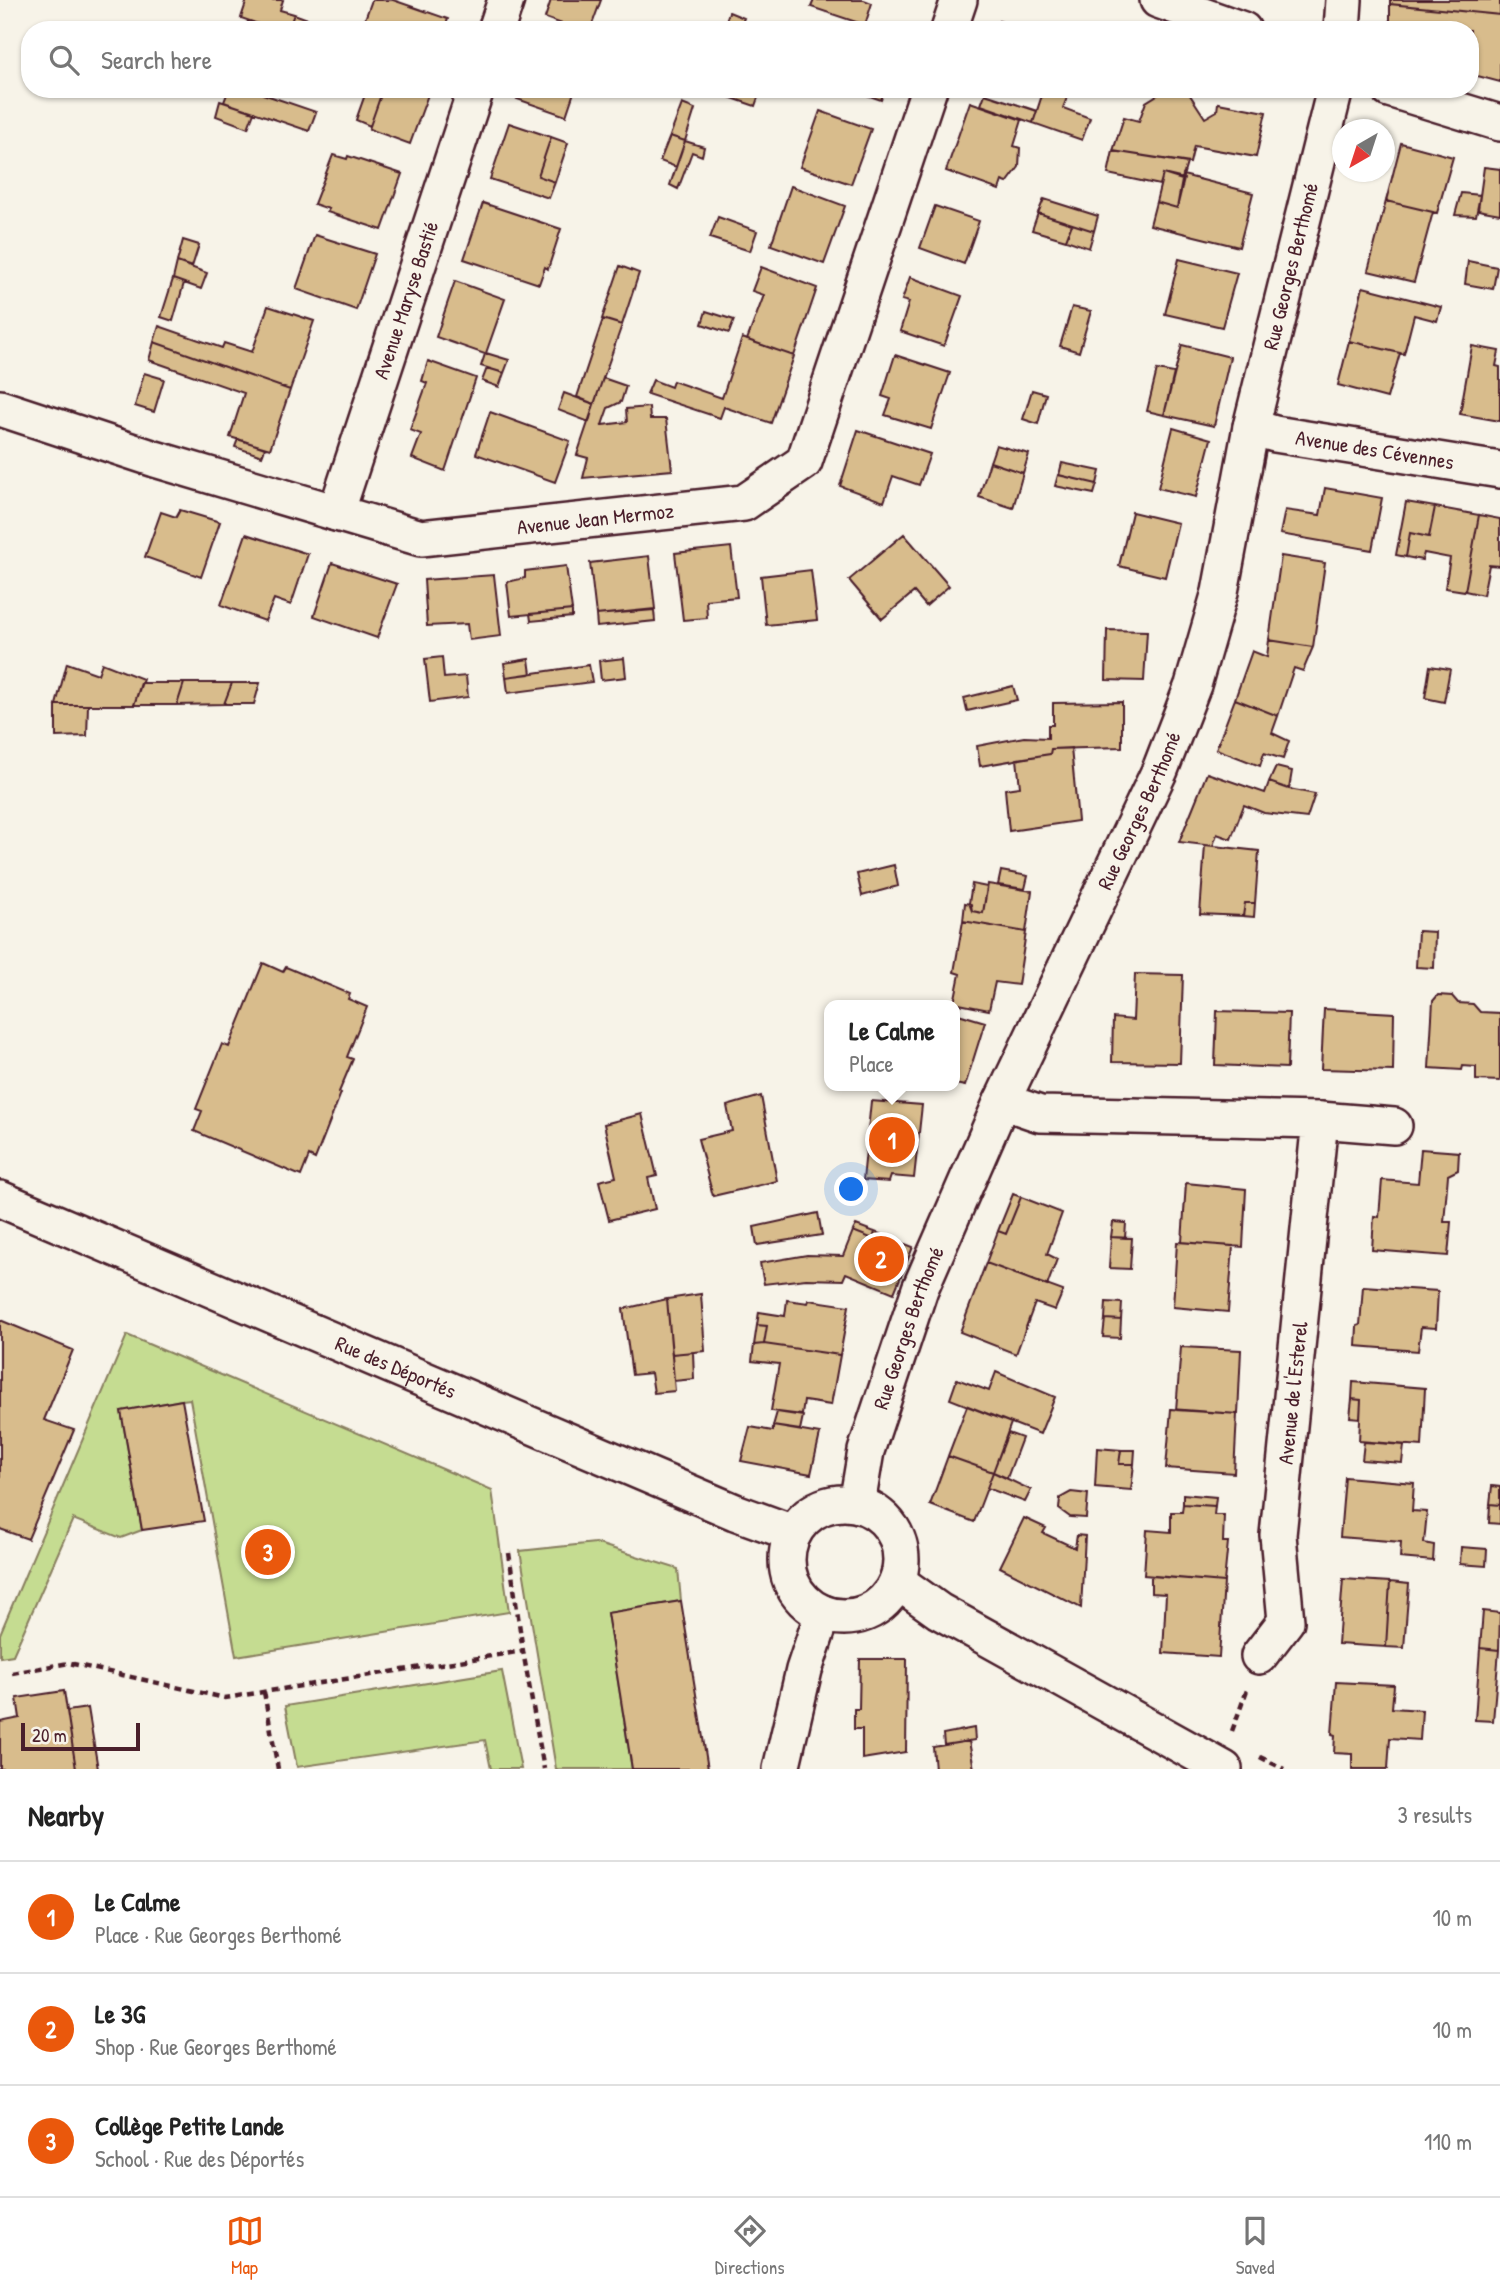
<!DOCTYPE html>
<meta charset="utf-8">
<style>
:root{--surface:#fff;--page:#f6f6f6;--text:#222;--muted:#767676;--line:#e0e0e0;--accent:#ea580c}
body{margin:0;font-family:"Patrick Hand",sans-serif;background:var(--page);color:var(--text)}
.compass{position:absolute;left:1332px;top:119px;width:63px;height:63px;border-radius:50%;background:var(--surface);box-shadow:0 2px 5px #0004;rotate:219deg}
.scale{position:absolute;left:21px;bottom:18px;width:119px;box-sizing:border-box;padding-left:7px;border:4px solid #4a1f2b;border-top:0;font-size:19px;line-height:24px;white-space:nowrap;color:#4a1f2b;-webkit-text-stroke:5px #f7f3e8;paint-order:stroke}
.you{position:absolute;left:852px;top:1190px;width:24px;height:24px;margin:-18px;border:5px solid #fff;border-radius:50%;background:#1a73e8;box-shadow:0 0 0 10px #1a73e833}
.badge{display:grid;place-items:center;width:46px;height:46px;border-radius:50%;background:var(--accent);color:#fff;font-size:23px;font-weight:700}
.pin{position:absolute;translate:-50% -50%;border:4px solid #fff;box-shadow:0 2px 7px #0006}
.popup{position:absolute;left:824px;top:1000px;width:136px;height:91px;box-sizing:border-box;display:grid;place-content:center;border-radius:14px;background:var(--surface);filter:drop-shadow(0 2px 5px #0005);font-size:23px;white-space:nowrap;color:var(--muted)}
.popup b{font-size:26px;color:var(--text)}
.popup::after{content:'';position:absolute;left:50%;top:100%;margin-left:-14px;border:14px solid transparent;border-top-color:var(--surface)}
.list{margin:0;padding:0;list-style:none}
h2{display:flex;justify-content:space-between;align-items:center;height:91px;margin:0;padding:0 28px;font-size:30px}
h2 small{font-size:23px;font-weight:400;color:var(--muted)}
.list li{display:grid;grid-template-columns:46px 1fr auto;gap:21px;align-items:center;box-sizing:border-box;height:112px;padding:0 28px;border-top:2px solid var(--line)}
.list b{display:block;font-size:26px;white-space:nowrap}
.list p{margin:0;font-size:23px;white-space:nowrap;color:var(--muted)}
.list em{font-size:23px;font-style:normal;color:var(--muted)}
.icon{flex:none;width:38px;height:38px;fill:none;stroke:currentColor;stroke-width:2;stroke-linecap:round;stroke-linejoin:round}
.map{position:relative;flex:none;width:1500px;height:1769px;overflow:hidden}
.search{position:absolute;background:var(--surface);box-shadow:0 2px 5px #0004;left:21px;right:21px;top:21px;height:77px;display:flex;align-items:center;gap:18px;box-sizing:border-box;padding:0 24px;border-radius:28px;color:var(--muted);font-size:26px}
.sheet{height:427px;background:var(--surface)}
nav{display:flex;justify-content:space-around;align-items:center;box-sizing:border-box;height:98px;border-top:2px solid var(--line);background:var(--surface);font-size:19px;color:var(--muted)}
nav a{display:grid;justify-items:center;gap:4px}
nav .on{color:var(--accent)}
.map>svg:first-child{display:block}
</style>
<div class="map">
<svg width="1500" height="1769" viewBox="0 0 1500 1769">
<rect width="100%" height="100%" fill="#f7f3e8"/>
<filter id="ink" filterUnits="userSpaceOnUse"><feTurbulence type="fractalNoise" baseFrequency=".0143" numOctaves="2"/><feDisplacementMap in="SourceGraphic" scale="14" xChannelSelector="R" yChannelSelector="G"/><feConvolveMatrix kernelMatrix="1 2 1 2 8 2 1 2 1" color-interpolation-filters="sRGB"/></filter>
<g filter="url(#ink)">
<path fill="#c5dc91" stroke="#887e5e" stroke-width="2" d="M127,1335L492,1490L509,1612L236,1656L190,1399L182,1400L121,1411L142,1530L121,1538L73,1519L13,1655L0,1657V1634Z
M595,1543L678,1569L681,1601L607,1613L632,1769H556L520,1551Z
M502,1671L521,1769H491L485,1740L297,1767L285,1706Z"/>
<path fill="#d8bc8c" stroke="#4a1f2b" stroke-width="2" d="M247,0H283L280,10L294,14L288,30H276L241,18Z
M372,0H393L448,19L444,30H361Z
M551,0H601L590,30H579L545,18Z
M814,0H864L872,3L865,25L811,7Z
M1390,0H1500V15L1390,4Z
M1390,4L1500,15V82L1470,74V30H1390Z
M729,12L744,18L739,30H723Z
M294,14L308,19L304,30H288Z
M248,21L274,29L276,30H245Z
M999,21L1026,30H996Z
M229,89H260L263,90V94L316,112L309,131L224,102Z
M367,89H383L370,126L356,120Z
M383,89H430L410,144L369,129Z
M521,89H575L566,116L517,99Z
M706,89H761L755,106Z
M850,89H885L881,100Z
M1044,89H1053L1068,95L1063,108L1090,118L1082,140L1033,123Z
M1167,89H1186L1205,118L1217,111L1218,103L1266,112L1256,157L1194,146L1190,163L1113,151L1124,117L1139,121L1146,102Z
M985,94L1037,111L1033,123L981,105Z
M220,101L254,112L248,128L216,116Z
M970,102L1022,120L1014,146L1020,148L1019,167L1007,183L1002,181L999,190L946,171Z
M682,104L695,109L685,141L670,136Z
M820,111L871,129L851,184L800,167Z
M509,123L551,137L538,176L555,182L549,198L490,179Z
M670,136L685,141L676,167L660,161Z
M551,137L568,143L555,182L538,176Z
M685,141L704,147L702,156L692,152L678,189L670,185Z
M1401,143L1453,157L1437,213L1386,201Z
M1113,151L1187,163L1182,180L1163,174L1160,185L1108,174Z
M333,155L347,159L348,156L402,174L382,230L327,212L329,209L314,204Z
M1484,167L1500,169V214L1478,210Z
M1163,174L1184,179L1177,208L1156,202Z
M1183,175L1253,193L1239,247L1150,225L1156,202L1177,208Z
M791,186L845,206L824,264L771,245Z
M1461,193L1480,195L1476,216L1455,215Z
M1044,199L1098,216L1094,231L1038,213Z
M1386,201L1433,212L1414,282L1368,271Z
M483,203L561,229L548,269L545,267L539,284L464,259Z
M935,206L979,221L964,264L920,248Z
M1038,213L1072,224L1066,240L1032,230Z
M718,217L757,231L750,251L710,238Z
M1072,224L1094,231L1089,248L1066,240Z
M315,235L375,254L356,310L296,289Z
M183,240L199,245L192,267L177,262Z
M1179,259L1237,273L1222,327L1165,314Z
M1468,261L1497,267L1493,289L1465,284Z
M177,262L207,273L201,289L173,279Z
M620,266L639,273L622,325L602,319Z
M761,267L817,288L794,356L747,340L764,295L752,291Z
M910,277L962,296L944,346L900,331L909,302L902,300Z
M173,279L184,283L173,321L161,317Z
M455,281L505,299L486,353L509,360L504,373L481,366L485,354L436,337Z
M1363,287L1441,307L1437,321L1414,315L1404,354L1349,341Z
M268,306L314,321L290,390L154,342L159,326L222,348L224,343L252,352Z
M1072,307L1091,311L1079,352L1060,346Z
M706,311L734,320L729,333L702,324Z
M603,319L622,325L594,404L577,397Z
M742,338L794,356L771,423L724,407L720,418L647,394L653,380L671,387L673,381L722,398Z
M1349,341L1400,353L1387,398L1338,385Z
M154,342L290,390L270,449L230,437L244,393L149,360Z
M1182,345L1230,357L1214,426L1164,415Z
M1472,346L1499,351L1496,366L1500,367V421L1460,414Z
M895,355L950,373L931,429L885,415L891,399L882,396Z
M428,361L476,378L445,471L412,458L421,434L410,430L427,383L422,381Z
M487,368L504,373L499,387L482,381Z
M1157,370L1174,373L1164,415L1147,411Z
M144,373L164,379L154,412L135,406Z
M603,378L626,386L621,402L608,408L602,425L627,422L626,409L649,407L650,419H666L672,470L583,478L588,458L577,455Z
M1032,390L1046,394L1038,424L1023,419Z
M564,393L594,404L589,422L558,410Z
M490,412L570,441L555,482L476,454Z
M1173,428L1211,439L1196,497L1158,488Z
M858,430L930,454L919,485L893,476L884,502L840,486Z
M238,439L265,448L262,456L235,447Z
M996,445L1029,454L1023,473L990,462Z
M990,462L1023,473L1013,508L979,497Z
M1062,463L1100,471L1097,484L1059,475Z
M1058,475L1097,484L1094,494L1055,486Z
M1325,488L1382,498L1372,550L1280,534L1285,510L1320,515Z
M1406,502L1435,507L1429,537L1410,533L1406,557L1396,555Z
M1435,507L1479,515L1465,591L1445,588L1450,558L1424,553L1422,560L1406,557L1410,533L1429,537Z
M180,510L220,522L201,577L145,557L161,512L176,517Z
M1132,512L1178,523L1165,577L1119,566Z
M1479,515L1500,519V566L1489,565L1483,595L1465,591Z
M246,534L308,554L291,605L274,599L265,621L221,605Z
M904,534L949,586L926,606L914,592L882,619L849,580Z
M731,547L737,597L706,600L707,618L683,620L675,553Z
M649,556L655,609L596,615L590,563Z
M1281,556L1325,563L1313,647L1269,640Z
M332,563L397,584L377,638L314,616Z
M566,566L572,610L511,616L507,582L525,578V571Z
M811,570L817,620L766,625L761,576Z
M494,575L501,636L469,640L467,624L427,626L424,580Z
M572,610V617L531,621L530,614Z
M654,610L655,621L597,627L596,615Z
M1107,630L1147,631L1144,681L1106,680Z
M1269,640L1313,647L1303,671L1294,668L1278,716L1235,699L1252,651L1267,657Z
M442,657L444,678L466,676L468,697L430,702L425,659Z
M624,658L626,677L601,680L599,661Z
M529,659L531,674L506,677L504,663Z
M67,663L98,674L102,663L143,679L134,705H56Z
M589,665L592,682L508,693L506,677Z
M1430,666L1450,669L1444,702L1425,698Z
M141,683H184L177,705H134Z
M184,683H232L224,704L177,705Z
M232,683H260L254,704H224Z
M1013,686L1017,700L967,711L964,698Z
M1235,699L1278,716L1272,733L1289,741L1283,759L1264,753L1260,766L1216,749Z
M1122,702V747L1051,749L1050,754L980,766L977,746L1024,737L1048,738V725H1053V703Z
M56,705H88L87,736L56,737Z
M1071,748L1078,821L1009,831L1005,789L1020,787L1017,759L1050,754L1051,749Z
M1276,767L1292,771L1289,789L1269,782Z
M1207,773L1265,793L1269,782L1289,789L1315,794L1307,818L1264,813L1244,805L1231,839L1217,834L1213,846L1179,842Z
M1205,845L1259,851L1255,903H1245L1243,916L1200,914Z
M894,865L898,886L862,896L857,874Z
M1001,871L1028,876L1025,889L998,885Z
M972,884L987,887L983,913L972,911L969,903Z
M988,884L1032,891L1026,932L963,921L965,903L971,904L972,911L983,913Z
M1245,903H1255L1254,917L1243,916Z
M963,921L1026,932L1018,985L995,982L989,1010L954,1003L960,974L954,972Z
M1418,931L1435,932L1434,968L1416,967Z
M263,963L283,972L286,967L350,994L348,999L367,1007L347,1057L353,1059L339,1092L341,1093L315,1159L309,1156L301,1176L194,1131L202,1111L196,1109L222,1044L229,1047Z
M1135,974L1183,975L1180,1063L1112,1062L1113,1018L1133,1020Z
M1438,995L1452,996L1458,1003L1473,1004L1480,1012L1500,1013V1081L1476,1080V1067L1463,1066L1462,1070L1429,1068L1433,1001Z
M1324,1009L1394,1013L1393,1071L1321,1069Z
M1217,1011L1289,1013L1287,1068L1215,1065Z
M955,1013L985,1022L965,1086L955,1084Z
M761,1096L777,1181L713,1196L698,1139L732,1131L727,1106Z
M871,1101L922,1105L914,1178L891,1176L889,1182L863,1180Z
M642,1114L657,1176L648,1178L655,1209L609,1220L599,1181L616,1177L604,1124Z
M1421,1149L1459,1152L1458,1170L1448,1175L1444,1222H1451L1448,1256L1372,1250L1374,1216L1379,1217L1382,1180L1418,1183Z
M1186,1183L1246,1189L1243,1247L1182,1242Z
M1013,1194L1021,1197L1006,1234L998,1231Z
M1021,1197L1062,1213L1047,1254L1057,1259L1047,1286L986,1263L998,1231L1006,1234Z
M818,1213L822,1235L757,1245L754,1227Z
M1113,1222L1126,1223L1125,1238L1111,1237Z
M856,1225L875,1232L873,1239L853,1231Z
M853,1231L873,1239L875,1232L913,1247L894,1293L846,1273L843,1280L806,1279L764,1284L760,1263L807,1255L843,1256Z
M1111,1237L1132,1238L1130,1269L1109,1268Z
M1177,1242L1233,1246L1228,1312L1173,1307Z
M986,1263L1063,1291L1055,1310L1035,1303L1016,1354L960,1332Z
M1363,1286L1438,1291L1436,1328L1421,1327L1418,1351L1356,1346L1357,1326L1360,1325Z
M701,1294L705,1351L672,1354L667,1299Z
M667,1299L675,1391L654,1393L651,1373L632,1375L623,1309Z
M787,1300L808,1303L809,1300L849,1306L840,1355L764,1344L767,1326L757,1325L759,1312L785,1316Z
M1106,1302L1122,1303L1121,1320L1105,1319Z
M1105,1319L1121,1320L1120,1338L1103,1337Z
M0,1320L73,1350L44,1420L74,1430L28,1539L0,1529Z
M757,1325L767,1326L764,1344L754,1345Z
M764,1344L840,1355L831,1405L804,1401L802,1415L771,1411L779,1364L752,1361L754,1345Z
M1181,1347L1241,1350L1238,1414L1176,1410Z
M693,1352L694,1379L674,1381L672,1354Z
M996,1372L1055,1397L1040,1434L950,1399L957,1379L989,1391Z
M1353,1382L1425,1388L1422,1446L1359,1441L1361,1400L1352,1399Z
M1352,1399L1361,1400L1360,1418L1350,1417Z
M182,1400L204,1521L142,1530L121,1411Z
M967,1406L1011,1423L993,1472L948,1456Z
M1171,1409L1237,1414L1234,1473L1166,1468Z
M777,1412L803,1416L800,1430L773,1426Z
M773,1426L820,1434L811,1474L741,1461L750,1427L773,1431Z
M1008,1433L1022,1438L1007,1478L993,1472Z
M1364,1442L1404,1445L1402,1463L1362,1460Z
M1097,1448L1121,1450L1119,1464H1134L1131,1490L1095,1487Z
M1121,1450H1135L1134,1464H1119Z
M948,1456L993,1472L974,1522L930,1505Z
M993,1472L1031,1490L1025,1502L987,1488Z
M1345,1477L1414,1483L1412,1511L1427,1512L1424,1543L1434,1545L1433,1561L1400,1558L1401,1542L1340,1537Z
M1492,1486L1500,1487V1505L1490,1504Z
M1071,1492L1088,1494L1086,1518L1070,1517L1059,1509L1060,1498Z
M1183,1494L1216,1497L1215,1506L1183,1504Z
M1183,1504L1215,1506L1214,1515H1224L1223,1542H1228L1224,1582L1144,1575L1147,1530L1171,1532V1512H1182Z
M1490,1504L1500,1505V1524L1489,1523Z
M1024,1518L1046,1528L1043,1533L1075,1548L1077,1535L1085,1536L1081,1608L1000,1567Z
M1461,1547L1487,1549L1486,1566L1460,1564Z
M1151,1576L1224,1582L1219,1657L1163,1653L1166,1594L1151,1593Z
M1343,1579L1390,1582L1386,1647L1338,1644Z
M1390,1582L1409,1584L1404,1648L1386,1647Z
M681,1601L708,1769H632L607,1613Z
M1483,1611L1500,1613L1499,1650L1480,1648Z
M1480,1648L1499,1650L1493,1721L1475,1720Z
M860,1659H907L906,1752L862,1759V1729H854V1709H859Z
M1336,1682L1394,1685L1392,1708L1422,1710L1420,1740L1390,1738L1388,1769H1352V1754L1334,1753L1335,1735L1332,1734Z
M64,1691L76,1769H0V1722L20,1718L17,1698Z
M88,1708L98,1769H76L67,1711Z
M974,1728L975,1740L944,1745L943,1734Z
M969,1741L974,1769H935L933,1747Z"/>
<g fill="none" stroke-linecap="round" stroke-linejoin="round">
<defs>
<g id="minor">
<path d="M1158,0L1243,30"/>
<path d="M496,30L506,0"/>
<path d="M949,30L959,0"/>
<path d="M1342,30L1344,0"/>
<path d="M1389,89L1500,123"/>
<path id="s1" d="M0,408L155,459L421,538L744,503L804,462L929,89"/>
<path id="s2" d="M1251,427L1275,434L1500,470"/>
<path id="s3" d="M336,513L476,89"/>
<path d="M1002,1101L1040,1114L1320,1120L1278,1535L1286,1621L1259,1656"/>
<path d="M1320,1120L1394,1126"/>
<path id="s4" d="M0,1199L735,1512L793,1533"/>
<circle cx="844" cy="1560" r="57"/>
<path id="s5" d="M857,1504L866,1451L920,1289L1002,1101L1160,770L1193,685L1220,592L1251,427L1335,89"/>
<path d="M897,1581L939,1611L1224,1769"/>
<path d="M781,1769L804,1670L823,1613"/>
</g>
</defs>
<use href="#minor" stroke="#4a1f2b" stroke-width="40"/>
<path stroke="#4a1f2b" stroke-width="4.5" stroke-dasharray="7 5" stroke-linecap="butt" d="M897,1537L905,1545
M509,1553L523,1651L544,1769
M12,1673L69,1663L225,1698L523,1651
M264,1692L278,1769
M1232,1731L1247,1690
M1260,1757L1284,1769"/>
<use href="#minor" stroke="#f7f3e8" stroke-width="35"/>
</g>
</g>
<g text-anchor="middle" stroke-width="5" stroke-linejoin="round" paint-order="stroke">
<g font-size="21" fill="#4a1f2b" stroke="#f7f3e8">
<text dy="7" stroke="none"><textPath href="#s5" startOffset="1318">Rue Georges Berthomé</textPath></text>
<text dy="7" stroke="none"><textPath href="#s3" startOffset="224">Avenue Maryse Bastié</textPath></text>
<text dy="7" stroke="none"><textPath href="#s2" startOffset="126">Avenue des Cévennes</textPath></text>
<text dy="7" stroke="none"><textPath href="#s1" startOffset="616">Avenue Jean Mermoz</textPath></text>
<text dy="7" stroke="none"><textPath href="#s5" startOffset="751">Rue Georges Berthomé</textPath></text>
<text dy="7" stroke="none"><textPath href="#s5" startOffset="184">Rue Georges Berthomé</textPath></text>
<text dy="7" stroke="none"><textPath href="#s4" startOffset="430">Rue des Déportés</textPath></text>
<text transform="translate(1293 1393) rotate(-84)" y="7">Avenue de l'Esterel</text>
</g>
</g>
</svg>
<svg class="compass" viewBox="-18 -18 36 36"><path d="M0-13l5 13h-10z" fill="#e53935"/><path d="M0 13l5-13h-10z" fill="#767676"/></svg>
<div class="scale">20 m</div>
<div class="you"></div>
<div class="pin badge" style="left:892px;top:1140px">1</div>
<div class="popup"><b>Le Calme</b>Place</div>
<div class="pin badge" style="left:881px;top:1259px">2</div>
<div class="pin badge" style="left:268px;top:1552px">3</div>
<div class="search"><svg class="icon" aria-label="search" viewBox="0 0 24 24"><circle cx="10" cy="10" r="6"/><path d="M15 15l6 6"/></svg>Search here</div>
</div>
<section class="sheet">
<h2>Nearby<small>3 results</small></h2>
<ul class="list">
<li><span class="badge">1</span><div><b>Le Calme</b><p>Place · Rue Georges Berthomé</p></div><em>10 m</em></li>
<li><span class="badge">2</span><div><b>Le 3G</b><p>Shop · Rue Georges Berthomé</p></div><em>10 m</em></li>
<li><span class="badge">3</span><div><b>Collège Petite Lande</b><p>School · Rue des Déportés</p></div><em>110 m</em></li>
</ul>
</section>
<nav>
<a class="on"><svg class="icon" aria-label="map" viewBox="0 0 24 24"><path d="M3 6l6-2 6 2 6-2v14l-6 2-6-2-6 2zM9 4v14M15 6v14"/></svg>Map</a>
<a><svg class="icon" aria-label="directions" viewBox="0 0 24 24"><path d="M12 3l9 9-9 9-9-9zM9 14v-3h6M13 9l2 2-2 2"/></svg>Directions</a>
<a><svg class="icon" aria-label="saved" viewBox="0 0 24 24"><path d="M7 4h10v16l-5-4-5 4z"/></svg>Saved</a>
</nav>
